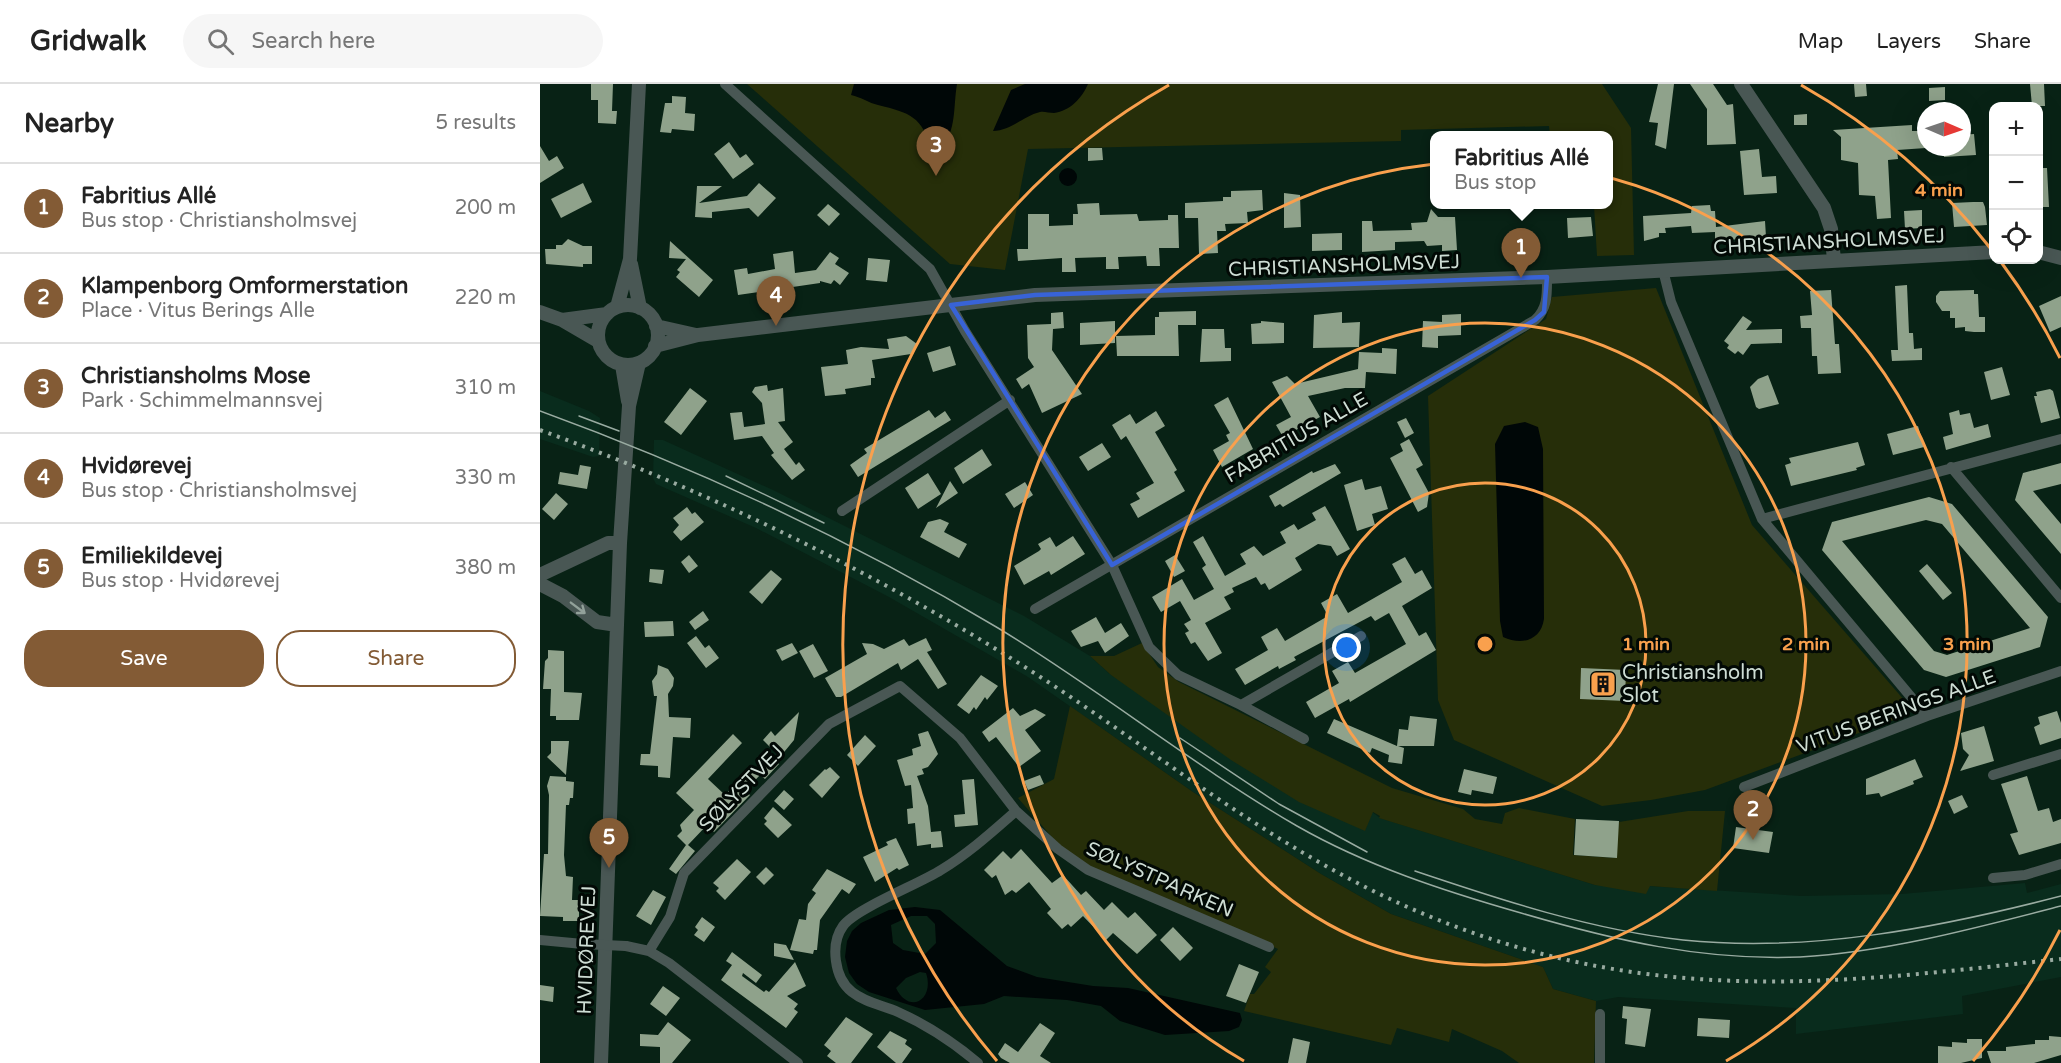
<!DOCTYPE html>
<meta charset="utf-8">
<style>
:root{--surface:#fff;--page:#f6f6f6;--text:#222;--muted:#767676;--line:#e0e0e0;--accent:#835b35}
body{margin:0;font-family:"Varela Round",sans-serif;background:var(--page);color:var(--text)}
.controls{position:absolute;right:18px;top:18px;display:grid;overflow:hidden;border-radius:12px;box-shadow:0 6px 24px #0002}
.controls button{width:54px;height:54px;display:grid;place-items:center;padding:0;border:0;border-bottom:2px solid var(--line);background:var(--surface);color:var(--text);font:30px sans-serif}
.compass{position:absolute;left:1377px;top:18px;width:54px;height:54px;border-radius:50%;background:var(--surface);box-shadow:0 6px 24px #0002;rotate:92deg}
.you{position:absolute;left:807px;top:564px;width:21px;height:21px;margin:-15px;border:4px solid #fff;border-radius:50%;background:#1a73e8;box-shadow:0 0 0 9px #1a73e833}
.badge{display:grid;place-items:center;width:39px;height:39px;border-radius:50%;background:var(--accent);color:#fff;font-size:20px;font-weight:700}
.pin{position:absolute;translate:-50% -50px;filter:drop-shadow(0 2px 3px #0008)}
.pin::after{content:'';position:absolute;top:32px;width:21px;height:18px;background:inherit;clip-path:polygon(0 0,100% 0,50% 100%)}
.popup{position:absolute;left:890px;top:47px;width:183px;height:78px;box-sizing:border-box;display:grid;place-content:center;border-radius:12px;background:var(--surface);filter:drop-shadow(0 2px 4px #0005);font-size:20px;white-space:nowrap;color:var(--muted)}
.popup b{font-size:22px;color:var(--text)}
.popup::after{content:'';position:absolute;left:50%;top:100%;margin-left:-12px;border:12px solid transparent;border-top-color:var(--surface)}
.list{margin:0;padding:0;list-style:none}
h2{display:flex;justify-content:space-between;align-items:center;height:78px;margin:0;padding:0 24px;font-size:26px}
h2 small{font-size:20px;font-weight:400;color:var(--muted)}
.list li{display:grid;grid-template-columns:39px 1fr auto;gap:18px;align-items:center;box-sizing:border-box;height:90px;padding:0 24px;border-top:2px solid var(--line)}
.list b{display:block;font-size:22px;white-space:nowrap}
.list p{margin:0;font-size:20px;white-space:nowrap;color:var(--muted)}
.list em{font-size:20px;font-style:normal;color:var(--muted)}
.actions{display:flex;gap:12px;padding:18px 24px}
.actions a{flex:1;padding:14px 0;border:2px solid var(--accent);border-radius:24px;text-align:center;font-size:21px;color:var(--accent)}
.actions .main{background:var(--accent);color:#fff}
.icon{flex:none;width:33px;height:33px;fill:none;stroke:currentColor;stroke-width:2;stroke-linecap:round;stroke-linejoin:round}
.map{position:relative;flex:none;width:1521px;height:979px;overflow:hidden}
header{display:flex;align-items:center;gap:36px;box-sizing:border-box;height:84px;padding:0 30px;background:var(--surface);border-bottom:2px solid var(--line)}
header strong{font-size:28px}
nav{display:flex;gap:33px;margin-inline-start:auto;font-size:21px}
.search{width:420px;height:54px;background:var(--page);display:flex;align-items:center;gap:15px;box-sizing:border-box;padding:0 21px;border-radius:33px;color:var(--muted);font-size:22px}
main{display:flex}
aside{flex:1;background:var(--surface)}
.map>svg:first-child{display:block}
</style>
<header>
<strong>Gridwalk</strong>
<div class="search"><svg class="icon" aria-label="search" viewBox="0 0 24 24"><circle cx="10" cy="10" r="6"/><path d="M15 15l6 6"/></svg>Search here</div>
<nav><a>Map</a><a>Layers</a><a>Share</a></nav>
</header>
<main>
<aside>
<h2>Nearby<small>5 results</small></h2>
<ul class="list">
<li><span class="badge">1</span><div><b>Fabritius Allé</b><p>Bus stop · Christiansholmsvej</p></div><em>200 m</em></li>
<li><span class="badge">2</span><div><b>Klampenborg Omformerstation</b><p>Place · Vitus Berings Alle</p></div><em>220 m</em></li>
<li><span class="badge">3</span><div><b>Christiansholms Mose</b><p>Park · Schimmelmannsvej</p></div><em>310 m</em></li>
<li><span class="badge">4</span><div><b>Hvidørevej</b><p>Bus stop · Christiansholmsvej</p></div><em>330 m</em></li>
<li><span class="badge">5</span><div><b>Emiliekildevej</b><p>Bus stop · Hvidørevej</p></div><em>380 m</em></li>
</ul>
<div class="actions"><a class="main">Save</a><a>Share</a></div>
</aside>
<div class="map">
<svg width="1521" height="979" viewBox="0 0 1521 979">
<rect width="100%" height="100%" fill="#082215"/>
<path fill="#092c1d" d="M0,307L49,327L60,334L59,372L53,373L0,355Z
M114,356H123L233,406L484,532L550,572L571,591L825,746L832,728L840,734L1055,801L1109,802L1261,812L1362,810L1485,799L1487,809L1521,800V893L1422,912L1423,930L1256,950V924L1078,913L1056,917L1013,905L1003,883L851,830L781,790L653,708L488,593L349,513L216,444L116,400L113,394Z"/>
<path fill="#262e09" d="M207,0H1062L1091,44L1094,171L1057,172L1054,121H1068V52L1010,51L1009,42L861,46V57L488,65L465,186L410,180Z
M1116,204L1212,441L1365,617L1362,633L1165,706L1111,716L1062,722L914,656L898,616L888,312L1006,235L1012,213Z
M602,559L618,583L639,598L852,704L923,725L935,735L962,740L965,729L979,724L1035,735L1033,771L1075,774L1079,738L1148,727H1185L1177,807L1110,802L1106,810L1055,801L839,734L840,732L833,728L825,747L759,718L691,676L571,591L550,572H574Z
M530,622L653,708L781,790L851,830L1003,883L1013,905L1056,917L1054,979H979L962,967L912,945L909,958L857,944L851,961L704,927L710,910H714L731,888L725,883L738,865L549,782L519,761L478,714L514,695Z"/>
<path fill="#000707" fill-rule="evenodd" d="M314,0H417C413,24 417,45 401,65L392,67C382,32 370,29 338,21C329,19 321,13 311,11Z
M485,0H548C542,14 530,27 514,29C509,29 504,27 500,28C483,32 471,47 453,47L471,6Z
M519 93a9 9 0 1 1 18 0a9 9 0 1 1-18 0Z
M985,338L998,343L1003,365L1004,535C1001,556 982,562 963,553L960,537L955,360L964,342Z
M375,823L400,826L467,882L497,893L553,902L588,904L700,929L702,936L699,943L689,947L625,951L580,937L561,922L527,916L464,912L444,920L385,926L329,908L317,900L309,889L305,873L307,857L312,847L321,839L349,826ZM371,832H387L395,840L396,859L385,870L363,866L353,859L351,841ZM380,888L386,889C395,916 369,931 356,904L366,894Z"/>
<path fill="#8fa28b" fill-rule="evenodd" d="M51,0H73L72,27H77L76,40L58,39V16H51Z
M1118,0H1134L1126,65L1115,61L1118,39L1109,38Z
M1150,0H1173L1187,21L1193,20L1196,60L1167,61V25Z
M1314,0H1326L1327,12L1315,13Z
M1490,0H1504L1505,22H1492Z
M1405,3V16L1389,17V4Z
M132,12L146,13L145,29L155,30L154,47L132,45L131,49L120,48L125,19H132Z
M1267,30V41H1254V31Z
M1372,41V47H1385L1386,64L1357,66L1358,75L1348,76L1351,134L1337,135L1335,112L1319,111L1318,79L1301,76V53L1293,46Z
M1434,50L1436,71L1404,73L1403,63H1422V51Z
M189,58L200,74L206,70L214,80L193,95L174,70Z
M0,62L9,77L17,72L24,84L0,99Z
M548,64H562L563,76L548,77Z
M1219,65L1222,93L1236,92L1237,109L1204,111L1200,67Z
M1498,84H1507L1509,123H1498Z
M43,99L52,118L21,134L11,115Z
M219,99L236,114L218,133L209,124L172,128V134L155,133L157,102H182L159,119L207,112Z
M722,106L723,126L707,128L708,139L685,140L686,147H677L678,169L659,170L658,134H645V119L683,117V113H691V107Z
M744,109L760,111L761,143L744,144Z
M1433,118H1443L1445,123L1447,141L1414,143L1412,119Z
M559,119L560,131L597,130L599,137L628,136V131H638L639,164H619L620,182H607L606,172L578,173L579,185H566V173L535,174L536,188H522V174L478,177L477,165H488V130H509V142L533,141V130H538L537,120Z
M288,120L300,130L289,142L277,131Z
M1170,121L1171,127H1175L1176,143L1225,137L1226,153L1175,157V148L1152,149L1151,142L1125,144L1126,149H1119V153L1104,157L1103,132L1151,129L1152,122Z
M891,125L898,133H915L917,166L902,167V161L887,162L884,157L855,158V166L822,168V137H832L833,147L872,146L871,139L887,138Z
M1382,126V144L1365,145L1364,127Z
M1051,133L1053,152L1028,154L1027,134Z
M802,149V166L772,167V150Z
M28,155L43,162H52V180H43V183L6,180L5,165H16V161H22Z
M130,157L173,196L159,213L136,193L140,188L137,186L146,175L129,174Z
M253,167L255,189L276,186L290,168L299,174L295,180L309,189L300,201L294,196L291,200L280,197V199L198,211L194,186L207,184L208,190L235,185L233,170Z
M328,174L350,176L347,198L326,196Z
M1367,201L1369,249H1373L1374,265L1382,264V276L1352,277L1351,266H1358L1355,202Z
M1291,206L1295,260H1299L1301,289L1278,290L1277,272H1272L1271,244H1261L1260,232L1272,231L1270,207Z
M1434,206V210H1438L1439,233H1445V248H1434L1425,247V243L1415,244V234H1410V227H1402L1396,218V212L1400,207Z
M1521,212V243L1510,248L1499,222Z
M656,227V241H638L639,272H577L576,252L615,251V233H619V228Z
M523,228L524,244L513,245L512,266L542,310L502,329L489,300L482,305L476,295L494,283L488,274L487,241L511,240V229Z
M802,228V239L820,238L819,263L773,264L774,231Z
M921,230V251L898,252V264L882,263L883,237L902,238V231Z
M1203,232L1212,238L1206,246L1242,245V259L1211,260L1203,271L1198,267L1195,270L1187,264L1189,261L1184,257Z
M575,237V259L540,261V239Z
M721,237L744,239V259L712,260L711,240L721,239Z
M662,245H684L685,264H691V277L660,278Z
M366,252L377,260L371,270L332,276L335,294H331V301L305,305L306,310L285,312L281,283L308,280L306,266L321,263L349,265L347,255Z
M410,262L416,281L393,288L387,269Z
M842,264L857,265L856,290L826,288L825,304H805L768,312L780,333L743,353L736,341L751,333L732,298L747,292L755,300L818,285L819,268L842,269Z
M1462,283L1470,311L1451,316L1444,288Z
M1228,291L1239,320L1219,325L1216,323L1210,303L1218,295Z
M227,301L228,307L243,304L245,337L238,338L253,358L244,365L256,381L259,378L265,386L252,396L231,371L234,369L222,352L194,356L190,329L202,328L204,343L225,340L222,319L212,308L215,303Z
M150,304L167,317L141,351L124,338Z
M1510,305L1513,307L1520,334L1501,339L1494,312H1497L1496,308Z
M688,313L713,365L682,383L673,366L689,357L686,351L690,349L674,321Z
M389,326L395,334L405,327L411,336L318,393L310,381L327,369L324,365Z
M1419,326L1420,331L1430,329L1434,344L1448,340L1451,353L1406,366L1403,353L1413,350L1409,329Z
M616,327L625,342L615,348L637,386L634,388L645,407L598,434L590,420L600,415L596,409L614,399L586,352L581,356L572,341L590,330L596,340Z
M866,334L874,349L865,354L857,338Z
M1378,342L1384,363L1353,371L1347,350Z
M869,355L883,381L876,385L889,409L887,423L878,428L850,374L863,367L860,360Z
M1318,358L1325,381L1316,384L1317,386L1251,402L1245,381L1251,379L1249,374Z
M562,359L571,373L548,387L539,373Z
M442,365L452,381L423,400L414,384Z
M1521,379V400L1493,407L1521,440V470L1475,416L1483,389Z
M795,380L801,389L743,423L740,420L735,423L729,412L772,387L773,389Z
M40,381L51,383L47,405L18,400L20,388L38,391Z
M388,389L401,410L378,425L365,404Z
M822,395L825,406L841,402L848,425L832,430L835,441L817,447L804,401Z
M410,397L418,409L396,424Z
M485,398L493,411L474,424L465,410Z
M16,409L28,420L14,436L2,425Z
M1389,413L1412,420L1508,533L1500,563L1406,593L1384,586L1282,466L1292,438ZM1386,436L1402,440L1490,544L1407,571L1394,567L1302,457Z
M785,422L810,465L797,472L791,462L778,460L755,474L762,486L729,506L725,499L721,501L716,493L692,504L694,508L684,513L691,525L665,539L682,569L668,577L655,558L651,560L645,549L649,547L644,540L651,536L640,517L621,528L612,513L642,495L654,516L674,505L662,484L666,481L653,458L663,452L685,492L706,480L700,470L714,462L723,472L746,459L740,448L754,440L758,446L776,436L772,429Z
M147,423L152,430L155,428L164,438L141,457L133,448L139,441L133,434Z
M400,435L409,439L404,448L427,460L419,474L380,453L388,438Z
M533,452L545,470L511,491L509,487L484,501L474,482L499,467L501,465L498,460L510,453L516,463Z
M149,471L158,482L149,489L141,478Z
M635,471L645,487L634,493L625,477Z
M865,473L875,490L882,486L892,504L862,522L879,552L886,548L896,566L810,618L809,615L775,634L766,618L799,599L792,587L808,578L815,589L866,560L849,529L835,537L831,532L754,573L756,576L739,585L738,582L705,601L695,585L728,566L721,553L737,544L745,557L788,532L781,519L797,510L808,529L862,498L852,480Z
M1387,480L1412,509L1403,516L1379,487Z
M110,485L124,486L122,500L109,498Z
M231,486L242,495L222,520L209,508Z
M163,527L169,536L155,546L149,538Z
M556,533L565,549L581,539L589,552L565,569L558,557L541,563L531,547Z
M133,537L134,552L105,553L104,538Z
M156,552L165,564L169,561L179,574L166,584L147,559Z
M386,554L392,566L387,568L407,600L398,605L378,575L361,586L358,579L301,613H296L285,594L327,570L322,559L333,560L344,565L364,555L369,562Z
M252,559L258,569L242,577L236,566Z
M273,560L288,587L274,594L259,567Z
M8,566L24,567V608L42,609L39,636H16V632H10L11,605H3L5,577L8,574Z
M118,581L128,585L134,594L133,602L128,610L129,633L151,634L150,654L133,653L130,694L118,693V682L100,681L101,670H110L117,612H114L112,597L117,590Z
M1041,584L1086,586L1085,617L1040,615Z
M441,591L458,602L447,616L445,613L436,626L434,623L429,630L417,621Z
M473,624L480,632L495,625L506,631L485,646L501,667L479,683L456,653L449,658L442,648Z
M1517,627L1521,639V654L1500,661L1494,643L1500,640L1498,633Z
M259,628L254,656L240,673L223,656L231,647L235,652Z
M870,632L897,635L894,662H858L864,664L862,680L848,678L849,671L832,664L830,669L787,649L794,635L857,662L859,645L868,646Z
M1444,642L1454,677L1420,687L1429,671L1423,665L1421,649Z
M388,647L398,670L388,683L382,685L384,690L377,692L388,722L391,748L401,747L403,763L391,764V760L377,762L375,739L368,740L367,725L373,724L371,701L365,702L357,676L373,671L372,665L381,662L378,650Z
M193,650L202,659L168,695L185,711L212,682L216,686L230,671L239,680L225,695L220,691L205,707L210,711L174,748L167,741L148,761L155,767L136,790L129,785L146,761L137,752L142,747L140,741L154,726L136,709Z
M325,651L336,662L318,682L307,671Z
M11,657H29L26,691L7,673L11,669Z
M1375,675L1383,693L1373,697L1374,700L1341,713L1339,709L1326,711V695Z
M290,683L300,693L282,714L269,701L285,685L286,686Z
M924,685L957,693L953,710L932,706L931,711L918,708Z
M500,691L504,700L488,706L484,697Z
M10,692L26,693V697L34,698L33,714H30L29,721H26L24,771L26,792L33,793L32,816H39V837H23V833L0,832L4,770H8L9,711L7,702Z
M1487,692L1498,727L1509,724L1513,738L1521,735V759L1479,771L1470,750L1478,748L1461,700Z
M434,695L438,741L415,743L414,731L425,730L422,696Z
M244,706L254,715L244,726L234,717Z
M1422,711L1428,723L1414,730L1408,717Z
M233,723L252,741L238,754L224,740L227,737L224,734Z
M1036,735L1079,737L1077,774L1034,771Z
M1196,743L1233,748L1229,769L1193,764Z
M356,754L369,781L359,786L357,784L335,798L323,773L348,761L346,758Z
M481,765L512,799L523,791L541,811L546,807L564,826L572,818L588,834L595,828L617,851L597,870L573,849L566,856L543,832L531,843L528,840L522,845L507,829L511,825L489,798L476,809L472,806L465,811L456,791L452,794L444,786L463,767L471,775Z
M197,775L211,788L185,816L176,807L179,804L173,799Z
M226,783L234,791L224,801L216,793Z
M287,785L316,800L309,810L302,805L280,836L277,866H274L273,870L250,866L259,835L266,836L268,820L276,809L272,806Z
M113,806L126,813L111,841L96,832Z
M162,833L175,843L164,858L154,851L158,846L155,843Z
M633,843L653,864L640,877L620,856Z
M234,859L246,861L254,876L234,872Z
M192,868L222,891L216,899L203,889L202,892L224,908L226,906L229,908L255,878L266,902L247,912L258,920L254,925L258,928L246,944L181,896L192,881L186,877Z
M699,880L719,888L706,919L686,912Z
M0,901L14,903L13,918L0,916Z
M123,902L140,914L126,932L110,920Z
M1083,922L1111,925L1105,963L1085,960L1087,935L1082,934Z
M306,933L333,950L311,979H296L287,972L291,967L284,961Z
M1158,934L1190,936L1189,954L1157,952Z
M128,938L151,956L132,979H120V963L100,962V950L118,951Z
M500,939L515,949L500,972L511,979H470L461,974L458,970L465,959L478,968Z
M350,947L367,956L365,960L372,965L362,979H356L337,963Z
M1509,952L1521,953V971L1494,979H1451L1447,967H1466V963L1495,960V956H1509Z
M753,954L770,958L766,979H748Z
M1427,955H1442V974L1421,979H1398V962L1412,963V958L1427,959Z"/>
<g fill="none" stroke-linecap="round" stroke-linejoin="round">
<path stroke="#495754" stroke-width="10" d="M185,0L390,185L425,247L572,481L609,563L638,591L701,621L821,552
M1123,186L1131,218L1222,435L1387,632
M1411,383L1521,514
M302,427L470,316
M1222,435L1521,355
M495,525L995,236C1008,224 1007,210 1007,193
M701,621L764,655
M1453,691L1521,670
M1204,703L1387,632L1521,587
M476,727L518,765L548,786L729,863
M1453,794L1485,791L1521,780
M0,856L43,860
M86,862L109,867L129,879L258,979
M109,867L130,833L144,789L289,640L360,602L420,654L476,727C452,748 429,769 401,786C379,800 315,825 303,842C290,860 294,894 312,908C326,919 342,921 358,928C387,941 413,958 438,979
M1060,979V930"/>
<path stroke="#495754" stroke-width="14" d="M1201,0L1284,124L1291,145L1294,176
M1498,168L1521,174
M91,180L100,224
M58 251a30 30 0 1 1 60 0a30 30 0 1 1-60 0Z
M77,223L90,175L99,0
M0,228L22,236L58,257
M22,236L67,230
M116,242L156,251
M115,262L158,251L495,211L1007,193L1454,168
M82,281L88,317
M0,491L68,459H80
M0,500L23,512L57,538L77,541
M61,979L80,459L89,322L99,279"/>
<path stroke="#99aba1" stroke-width="1.5" d="M0,327C159,385 313,457 458,544C560,606 654,682 757,742C827,782 904,807 981,829C1073,856 1163,877 1260,873C1347,868 1436,844 1521,822
M39,332L79,347
M186,392L284,439
M640,654L739,720L827,768
M875,787C961,816 1052,846 1143,856C1270,869 1398,844 1521,812"/>
<path stroke="#99aba1" stroke-width="4" stroke-dasharray="3 6" stroke-linecap="butt" d="M0,346C162,405 318,480 464,570C580,641 686,729 806,793C877,831 954,860 1032,877C1199,914 1354,893 1521,875"/>
<path stroke="#495754" stroke-width="10" d="M43,860L86,862"/>
</g>
<defs><path id="oneway-shaft" d="M-6 0H5M1.5-3L5.5 0L1.5 3" fill="none" stroke-width="1.6" stroke-linecap="round" stroke-linejoin="round" transform="scale(1.5)"/></defs>
<use stroke="#92a19a" href="#oneway-shaft" transform="translate(38 524) rotate(37)"/>
<path fill="none" stroke="#3863d7" stroke-width="4.5" stroke-linejoin="round" d="M1007,193L1004,228L995,236L572,481L411,221L495,211Z"/>
<g fill="none" stroke="#f9a04d" stroke-width="3">
<circle cx="945" cy="560" r="161"/>
<circle cx="945" cy="560" r="321"/>
<path d="M704 977A482 482 0 1 1 1186 977"/>
<path d="M1520 846A642 642 0 0 1 1433 977M457 977A642 642 0 0 1 629 1M1261 1A642 642 0 0 1 1451 165M1461 178A642 642 0 0 1 1520 274"/>
</g>
<defs>
<symbol id="building-square" viewBox="-11 -11 22 22"><rect x="-9" y="-9" width="18" height="18" rx="4" fill="#f9a04d" stroke="#020905"/><path d="M-4-6H4V6H1V3H-1V6H-4ZM-2.5-4.3h1.7v1.8h-1.7ZM.8-4.3h1.7v1.8H.8ZM-2.5-1h1.7V.8h-1.7ZM.8-1h1.7V.8H.8Z" fill="#111"/></symbol>
</defs>
<g fill-rule="evenodd">
<use href="#building-square" x="1048" y="585" width="30" height="30"/>
</g>
<g text-anchor="middle" stroke-width="6" stroke-linejoin="round" paint-order="stroke">
<g font-size="20" fill="#ceddd4" stroke="#020905">
<text transform="translate(1289 157) rotate(-3)" y="7">CHRISTIANSHOLMSVEJ</text>
<text transform="translate(804 181) rotate(-2)" y="7">CHRISTIANSHOLMSVEJ</text>
<text transform="translate(756 353) rotate(-30)" y="7">FABRITIUS ALLE</text>
<text transform="translate(1356 627) rotate(-20)" y="7">VITUS BERINGS ALLE</text>
<text transform="translate(201 704) rotate(-46)" y="7">SØLYSTVEJ</text>
<text transform="translate(620 795) rotate(24)" y="7">SØLYSTPARKEN</text>
<text transform="translate(46 866) rotate(-88)" y="7">HVIDØREVEJ</text>
</g>
<g font-size="20" fill="#ceddd4" stroke="#020905" text-anchor="start">
<text x="1082" y="595">Christiansholm<tspan x="1082" dy="23">Slot</tspan></text>
</g>
</g>
<circle cx="945" cy="560" r="9" fill="#f9a04d" stroke="#020905" stroke-width="3"/>
<g font-size="18" text-anchor="middle" font-weight="bold" fill="#f9a04d" stroke="#020905" stroke-width="6" stroke-linejoin="round" paint-order="stroke">
<text x="1399" y="112">4 min</text>
<text x="1106" y="566">1 min</text>
<text x="1266" y="566">2 min</text>
<text x="1427" y="566">3 min</text>
</g>
</svg>
<div class="controls">
<button>+</button>
<button>−</button>
<button><svg class="icon" aria-label="locate" viewBox="0 0 24 24"><circle cx="12" cy="12" r="6"/><path d="M12 2v4M12 18v4M2 12h4M18 12h4"/></svg></button>
</div>
<svg class="compass" viewBox="-18 -18 36 36"><path d="M0-13l5 13h-10z" fill="#e53935"/><path d="M0 13l5-13h-10z" fill="#767676"/></svg>
<div class="you"></div>
<div class="pin badge" style="left:981px;top:194px">1</div>
<div class="popup"><b>Fabritius Allé</b>Bus stop</div>
<div class="pin badge" style="left:1213px;top:756px">2</div>
<div class="pin badge" style="left:396px;top:92px">3</div>
<div class="pin badge" style="left:236px;top:242px">4</div>
<div class="pin badge" style="left:69px;top:784px">5</div>
</div>
</main>
